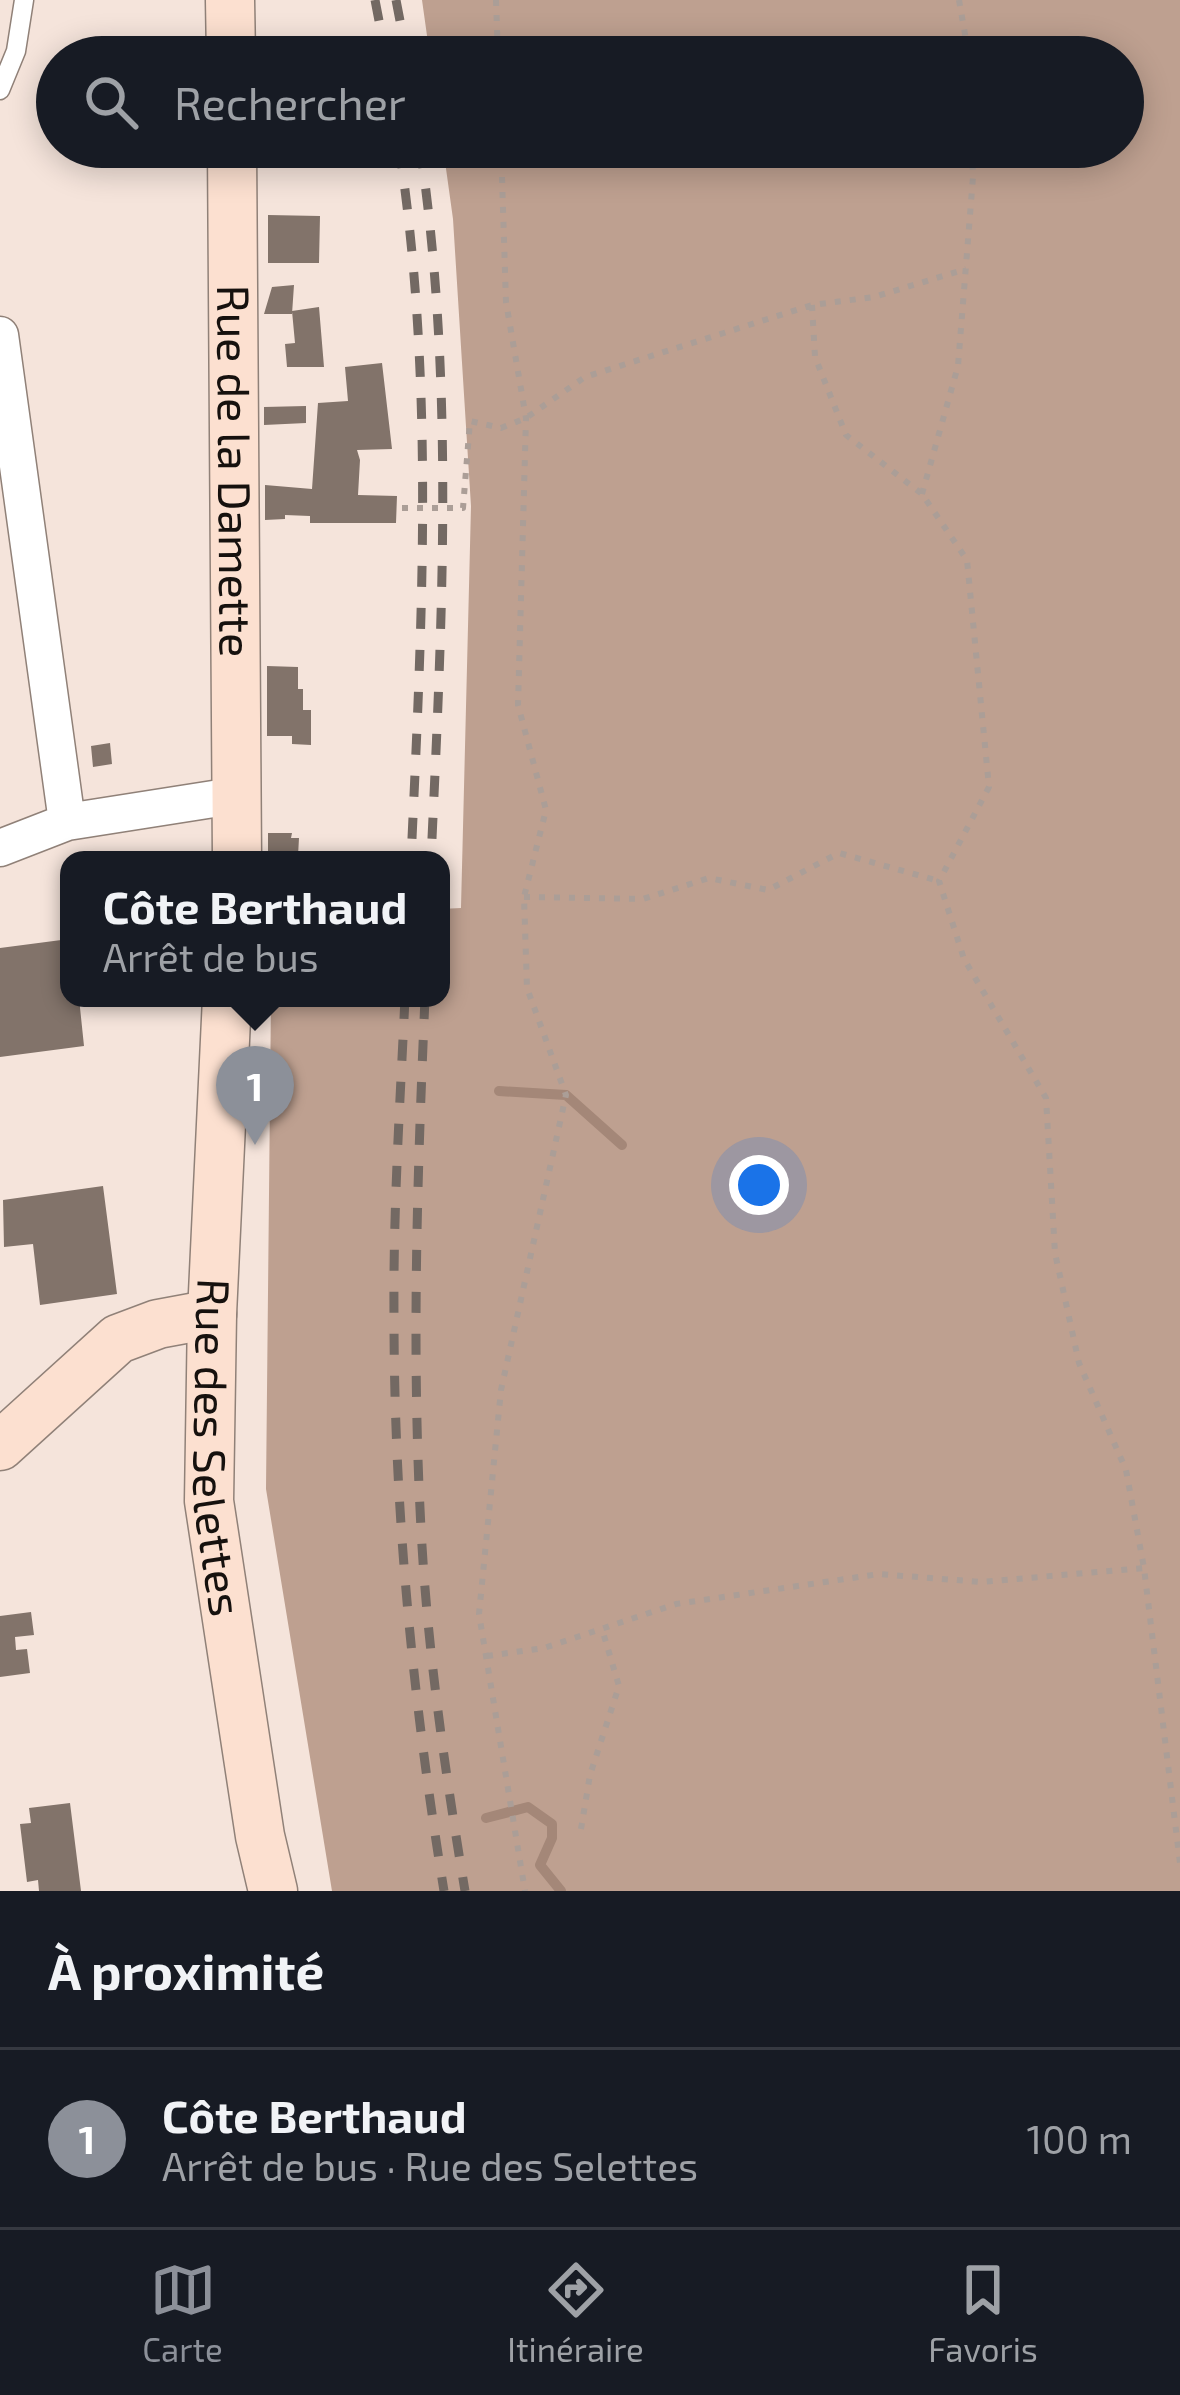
<!DOCTYPE html>
<html lang="fr">
<meta charset="utf-8">
<style>
:root{--surface:#171b24;--page:#20242c;--text:#f1f3f6;--muted:#9ea1a6;--line:#363941;--accent:#8c9099}
body{margin:0;font-family:"Exo 2",sans-serif;background:var(--page);color:var(--text)}
.you{position:absolute;left:759px;top:1185px;width:42px;height:42px;margin:-30px;border:9px solid #fff;border-radius:50%;background:#1a73e8;box-shadow:0 0 0 18px #1a73e833}
.badge{display:grid;place-items:center;width:78px;height:78px;border-radius:50%;background:var(--accent);color:#fff;font-size:39px;font-weight:700}
.pin{position:absolute;translate:-50% -99px;filter:drop-shadow(0 3px 6px #0008)}
.pin::after{content:'';position:absolute;top:63px;width:42px;height:36px;background:inherit;clip-path:polygon(0 0,100% 0,50% 100%)}
.popup{position:absolute;left:60px;top:851px;width:390px;height:156px;box-sizing:border-box;display:grid;place-content:center;border-radius:24px;background:var(--surface);filter:drop-shadow(0 3px 9px #0005);font-size:39px;white-space:nowrap;color:var(--muted)}
.popup b{font-size:45px;color:var(--text)}
.popup::after{content:'';position:absolute;left:50%;top:100%;margin-left:-24px;border:24px solid transparent;border-top-color:var(--surface)}
.list{margin:0;padding:0;list-style:none}
h2{display:flex;justify-content:space-between;align-items:center;height:156px;margin:0;padding:0 48px;font-size:51px}
h2 small{font-size:39px;font-weight:400;color:var(--muted)}
.list li{display:grid;grid-template-columns:78px 1fr auto;gap:36px;align-items:center;box-sizing:border-box;height:180px;padding:0 48px;border-top:3px solid var(--line)}
.list b{display:block;font-size:45px;white-space:nowrap}
.list p{margin:0;font-size:39px;white-space:nowrap;color:var(--muted)}
.list em{font-size:39px;font-style:normal;color:var(--muted)}
.icon{flex:none;width:66px;height:66px;fill:none;stroke:currentColor;stroke-width:2;stroke-linecap:round;stroke-linejoin:round}
.map{position:relative;flex:none;width:1180px;height:1891px;overflow:hidden}
.search{position:absolute;background:var(--surface);box-shadow:0 6px 30px #0003;left:36px;right:36px;top:36px;height:132px;display:flex;align-items:center;gap:30px;box-sizing:border-box;padding:0 42px;border-radius:66px;color:var(--muted);font-size:45px}
.sheet{height:336px;background:var(--surface)}
nav{display:flex;justify-content:space-around;align-items:center;box-sizing:border-box;height:168px;border-top:3px solid var(--line);background:var(--surface);font-size:33px;color:var(--muted)}
nav a{display:grid;justify-items:center;gap:6px}
nav .on{color:var(--accent)}
.map>svg:first-child{display:block}
</style>
<div class="map">
<svg width="1180" height="1891" viewBox="0 0 1180 1891">
<rect width="100%" height="100%" fill="#f5e4db"/>
<path fill="#bea090" d="M422,0H1180V1891H332L266,1489L271,998H441V909L461,908L471,506L453,219L443,147H1123V57H430Z"/>
<g fill="none" stroke-linecap="round" stroke-linejoin="round">
<path stroke="#a48778" stroke-width="10" d="M499,1091L566,1095L622,1145
M486,1818L528,1807L552,1824V1838L540,1865L561,1891"/>
</g>
<path fill="#82736a" d="M268,215L320,216L319,263H268Z
M294,285L292,314H264L272,287Z
M319,307L324,367H287L285,344L295,343L292,311Z
M382,363L392,449L357,450L360,460L358,495L397,496L396,523H310V516L285,515V519L265,520V485L312,489L318,403L348,401L345,367Z
M306,406V423L264,425V407Z
M267,666L298,667V689H303V710H311V745L292,744V736H267Z
M110,743L112,764L93,767L91,746Z
M268,833H292L291,838H299L298,856L292,859L268,858Z
M69,939V998H79L84,1046L0,1057V948Z
M103,1186L117,1294L40,1305L33,1244L4,1247L3,1200Z
M31,1612L34,1635L15,1637L16,1650L27,1649L30,1673L0,1677V1616Z
M70,1803L81,1891H39L38,1880L27,1882L20,1824L31,1823L29,1808Z"/>
<g fill="none" stroke-linecap="round" stroke-linejoin="round">
<defs>
<path id="lane" d="M0,90L16,51L24,0"/>
<path id="street" d="M0,335L67,822
M0,848L67,822L239,795"/>
<g id="secondary">
<path d="M230,0L231,57"/>
<path id="s1" d="M232,147L237,860"/>
<path id="s2" d="M227,998L212,1314L209,1501L260,1836L273,1891"/>
<path d="M0,1446L118,1339L158,1324L212,1314"/>
</g>
</defs>
<use href="#lane" stroke="#908178" stroke-width="21"/>
<use href="#street" stroke="#908178" stroke-width="39"/>
<use href="#secondary" stroke="#908178" stroke-width="51"/>
<path stroke="#ab9e97" stroke-width="6" stroke-dasharray="6 9" stroke-linecap="butt" d="M496,0L498,57
M959,0L969,57
M501,147L506,302L526,418L518,705L546,810L524,897L527,988L566,1095L501,1390L479,1614L525,1891
M812,305L815,357L846,435L922,494L967,560L989,787L939,881L964,959L1046,1098L1055,1253L1079,1363L1126,1470L1144,1568L1180,1863
M922,494L958,366L973,177L972,147
M402,508H463L470,421L501,428L526,418L585,377L812,305L874,297L966,269
M524,897L643,899L709,878L768,890L839,853L939,881
M487,1656L544,1648L676,1604L879,1574L981,1582L1144,1568
M581,1829L590,1775L619,1686L602,1629"/>
<use href="#lane" stroke="#fff" stroke-width="18"/>
<use href="#street" stroke="#fff" stroke-width="36"/>
<use href="#secondary" stroke="#fce0d0" stroke-width="48"/>
<path stroke="#736963" stroke-width="9" stroke-dasharray="21 21" stroke-linecap="butt" d="M375,0L386,57
M396,0L407,57
M399,147C435,384 422,622 411,860
M420,147C455,384 442,622 431,860
M405,998C400,1104 393,1211 394,1318C394,1510 413,1702 444,1891
M425,998C417,1181 411,1363 422,1546C429,1661 446,1777 465,1891"/>
</g>
<g text-anchor="middle" stroke-width="12" stroke-linejoin="round" paint-order="stroke">
<g font-size="45" fill="#16110e" stroke="#fff">
<text dy="16" stroke="none"><textPath href="#s1" startOffset="324">Rue de la Damette</textPath></text>
<text dy="16" stroke="none"><textPath href="#s2" startOffset="450">Rue des Selettes</textPath></text>
</g>
</g>
</svg>
<div class="you"></div>
<div class="pin badge" style="left:255px;top:1145px">1</div>
<div class="popup"><b>Côte Berthaud</b>Arrêt de bus</div>
<div class="search"><svg class="icon" aria-label="search" viewBox="0 0 24 24"><circle cx="10" cy="10" r="6"/><path d="M15 15l6 6"/></svg>Rechercher</div>
</div>
<section class="sheet">
<h2>À proximité<small></small></h2>
<ul class="list">
<li><span class="badge">1</span><div><b>Côte Berthaud</b><p>Arrêt de bus · Rue des Selettes</p></div><em>100 m</em></li>
</ul>
</section>
<nav>
<a class="on"><svg class="icon" aria-label="map" viewBox="0 0 24 24"><path d="M3 6l6-2 6 2 6-2v14l-6 2-6-2-6 2zM9 4v14M15 6v14"/></svg>Carte</a>
<a><svg class="icon" aria-label="directions" viewBox="0 0 24 24"><path d="M12 3l9 9-9 9-9-9zM9 14v-3h6M13 9l2 2-2 2"/></svg>Itinéraire</a>
<a><svg class="icon" aria-label="saved" viewBox="0 0 24 24"><path d="M7 4h10v16l-5-4-5 4z"/></svg>Favoris</a>
</nav>
